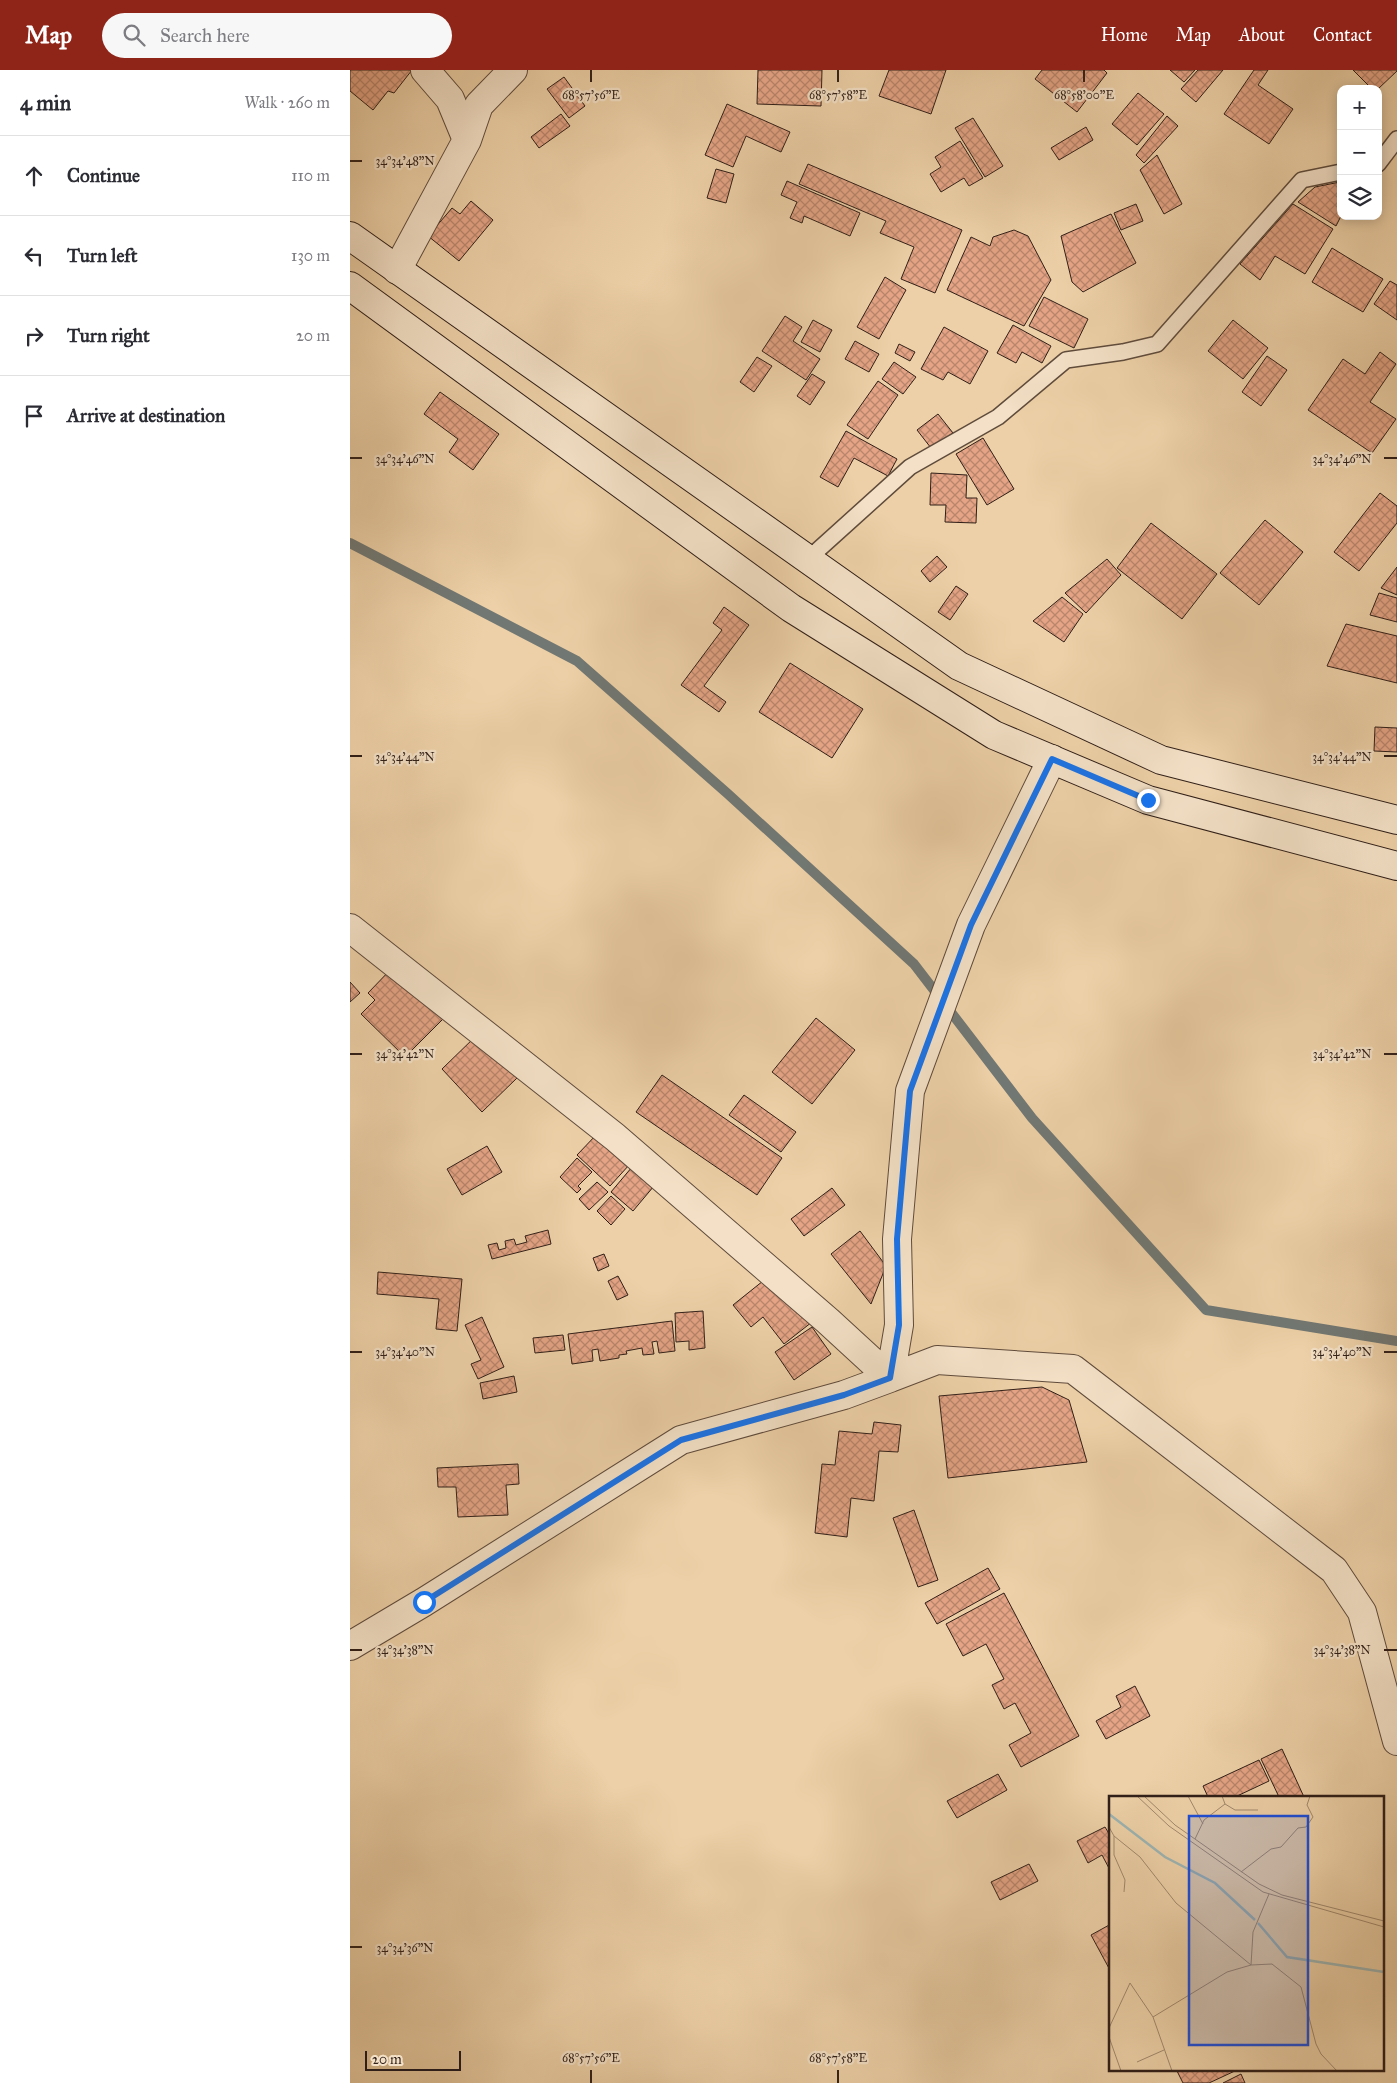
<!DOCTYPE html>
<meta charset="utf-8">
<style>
:root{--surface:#fff;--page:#f7f7f7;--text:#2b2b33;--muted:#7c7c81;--line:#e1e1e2;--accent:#8f2418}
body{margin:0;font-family:"IM FELL Great Primer",serif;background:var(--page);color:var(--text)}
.controls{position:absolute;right:15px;top:15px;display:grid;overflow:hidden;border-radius:10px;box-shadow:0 2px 12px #0003}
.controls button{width:45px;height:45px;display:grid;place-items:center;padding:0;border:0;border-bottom:1px solid var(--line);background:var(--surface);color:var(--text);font:25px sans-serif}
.scale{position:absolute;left:15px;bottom:12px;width:96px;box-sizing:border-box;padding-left:5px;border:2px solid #301f18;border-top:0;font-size:14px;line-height:18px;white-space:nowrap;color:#301f18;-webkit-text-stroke:4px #f3e0c6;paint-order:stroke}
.stop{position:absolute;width:15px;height:15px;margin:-11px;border:4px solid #1a73e8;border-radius:50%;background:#fff}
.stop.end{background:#1a73e8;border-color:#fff;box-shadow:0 1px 5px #0008}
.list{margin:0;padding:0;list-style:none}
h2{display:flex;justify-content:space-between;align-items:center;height:65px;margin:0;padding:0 20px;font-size:21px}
h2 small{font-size:16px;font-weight:400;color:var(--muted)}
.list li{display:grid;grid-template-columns:32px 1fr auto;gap:15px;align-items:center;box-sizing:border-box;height:80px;padding:0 20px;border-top:1px solid var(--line)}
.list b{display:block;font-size:19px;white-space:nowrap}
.list em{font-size:16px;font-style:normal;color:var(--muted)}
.icon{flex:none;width:28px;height:28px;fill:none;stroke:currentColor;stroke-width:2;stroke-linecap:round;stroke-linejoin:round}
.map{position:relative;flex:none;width:1047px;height:2013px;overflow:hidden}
header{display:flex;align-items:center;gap:30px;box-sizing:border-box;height:70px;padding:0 25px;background:var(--accent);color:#fff}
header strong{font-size:24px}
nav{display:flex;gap:28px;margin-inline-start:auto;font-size:18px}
.search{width:350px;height:45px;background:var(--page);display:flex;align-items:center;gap:12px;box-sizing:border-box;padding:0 18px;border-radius:28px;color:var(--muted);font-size:19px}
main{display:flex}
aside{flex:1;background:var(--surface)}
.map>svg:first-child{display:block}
</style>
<header>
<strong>Map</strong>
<div class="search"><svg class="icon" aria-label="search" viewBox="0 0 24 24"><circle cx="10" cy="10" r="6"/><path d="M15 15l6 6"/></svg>Search here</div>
<nav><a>Home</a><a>Map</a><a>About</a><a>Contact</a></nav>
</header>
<main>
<aside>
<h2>4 min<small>Walk · 260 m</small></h2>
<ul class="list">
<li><svg class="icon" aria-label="ahead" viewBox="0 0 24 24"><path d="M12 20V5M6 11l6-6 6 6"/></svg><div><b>Continue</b></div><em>110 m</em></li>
<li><svg class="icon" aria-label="left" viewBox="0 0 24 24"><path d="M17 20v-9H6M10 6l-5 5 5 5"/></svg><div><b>Turn left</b></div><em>130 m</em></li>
<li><svg class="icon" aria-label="right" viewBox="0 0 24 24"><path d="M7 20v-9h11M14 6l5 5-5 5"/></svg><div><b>Turn right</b></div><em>20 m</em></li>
<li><svg class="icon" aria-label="arrive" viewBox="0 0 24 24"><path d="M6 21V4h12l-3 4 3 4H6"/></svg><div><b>Arrive at destination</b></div></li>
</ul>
</aside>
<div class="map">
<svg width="1047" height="2013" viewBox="0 0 1047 2013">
<defs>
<pattern id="building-cross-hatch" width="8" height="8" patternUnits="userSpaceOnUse" patternTransform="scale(1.25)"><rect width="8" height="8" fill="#e4a485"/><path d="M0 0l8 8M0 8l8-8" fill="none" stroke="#b9856c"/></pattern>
</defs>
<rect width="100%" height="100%" fill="#edd0a7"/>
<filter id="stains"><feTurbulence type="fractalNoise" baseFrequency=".004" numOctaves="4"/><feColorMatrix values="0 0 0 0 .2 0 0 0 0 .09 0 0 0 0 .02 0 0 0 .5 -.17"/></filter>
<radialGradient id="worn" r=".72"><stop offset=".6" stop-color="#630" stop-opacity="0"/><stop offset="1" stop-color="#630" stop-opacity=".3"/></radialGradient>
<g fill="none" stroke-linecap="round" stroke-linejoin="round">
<path stroke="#717874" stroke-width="10" d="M0,473L227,591L378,724L564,894L682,1048L856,1240L1047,1271"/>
</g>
<path fill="url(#building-cross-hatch)" stroke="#301f18" d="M0,0H62L44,23L38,21L23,40L0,21Z
M408,0H472L471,36L407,34Z
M539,0H596L581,44L529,26Z
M692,0H754L757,3L727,42L685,9Z
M820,0H845L834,12Z
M848,0H873L846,32L831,19Z
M904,0H918L908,15L943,39L919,74L874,44Z
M1003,0H1047V1L1028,19H1022Z
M214,7L235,36L219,48L197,19Z
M788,23L814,44L787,75L762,54Z
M377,34L440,62L431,82L396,66L383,97L355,85Z
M211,44L220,56L189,78L181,67Z
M817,46L828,56L794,93L786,85Z
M623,48L653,96L635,107L605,58Z
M736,57L743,70L709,90L701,78Z
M610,71L633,108L619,116L614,108L591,122L580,104L591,97L585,87Z
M807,85L832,134L814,144L790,100Z
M458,94L612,160L585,223L551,209L564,177L530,163L536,151L449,114Z
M366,99L384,104L376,133L357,128Z
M437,111L510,143L500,166L454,146L452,153L440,148L447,132L431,125Z
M990,112L991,146L986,156L948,132L965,117Z
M121,131L143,150L109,191L78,166L102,138L110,144Z
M786,134L793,151L771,160L764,143Z
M943,134L983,159L955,204L925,186L910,210L890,194Z
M761,144L786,193L733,222L722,212L711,166Z
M664,160L678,166L701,210L674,256L597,220L621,167L640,176L643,167Z
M982,178L1033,209L1013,242L962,212Z
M535,207L556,220L529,269L507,257Z
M1040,211L1047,215V250L1024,234Z
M694,227L738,249L724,278L679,256Z
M435,246L452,257L443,271L470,289L456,310L412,281Z
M463,250L482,260L470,282L451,272Z
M883,250L918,278L893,309L858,281Z
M663,255L701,276L692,293L672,282L666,293L647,283Z
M594,257L638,281L620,314L598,302L593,310L571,299Z
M505,271L529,284L519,302L495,289Z
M549,274L565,282L560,291L545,283Z
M1030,282L1046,294L1020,332L1046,349L1022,383L958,340L993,289L1015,304Z
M917,286L937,300L911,336L892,322Z
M407,287L422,296L404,322L390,312Z
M544,292L566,307L553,324L532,309Z
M462,304L475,312L460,335L447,326Z
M528,311L548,325L518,369L497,355Z
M90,322L149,364L123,400L99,382L108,369L74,344Z
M588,344L603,363L581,378L567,360Z
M496,361L547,389L538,406L504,388L488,417L470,407Z
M633,368L664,419L637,435L606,384Z
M581,403L617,405L616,428H627L626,453L595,452L596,435H580Z
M1030,423L1047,436V453L1009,501L984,482Z
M915,450L953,482L909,535L870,503Z
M801,453L867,504L832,549L767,498Z
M587,486L597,497L580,512L571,501Z
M757,489L771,505L736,543L715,523Z
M1047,497V525L1031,518Z
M606,516L618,524L600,550L588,542Z
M1029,523L1047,528V552L1020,545Z
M712,527L733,544L714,572L683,551Z
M374,537L399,555L354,616L376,632L369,642L331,615L372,560L363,553Z
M996,554L1047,566V613L977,596Z
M440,593L513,639L482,688L409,642Z
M1025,657L1047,658V682L1024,681Z
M43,897L95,947L55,987L11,944L25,930L18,923Z
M0,912L10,923L0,932Z
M466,948L505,980L462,1034L422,1002Z
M127,965L167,1008L132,1042L92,999Z
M312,1005L432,1088L407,1125L286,1042Z
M394,1025L446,1062L431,1082L379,1045Z
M247,1064L280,1094L260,1116L227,1085Z
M137,1076L152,1102L112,1125L97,1099Z
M227,1088L242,1102L228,1116L231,1119L227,1123L210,1107Z
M282,1097L304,1116L283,1141L261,1122Z
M247,1112L258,1122L239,1140L229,1129Z
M482,1118L495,1135L454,1166L441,1149Z
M261,1126L275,1139L261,1155L247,1141Z
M198,1160L201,1174L142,1189L138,1175L147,1173L149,1180L156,1178L155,1171L164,1169L166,1175L177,1172L175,1166Z
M510,1161L536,1196L521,1234L481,1184Z
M254,1184L259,1196L248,1201L243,1188Z
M28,1202L112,1209L107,1261L86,1259L89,1229L27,1224Z
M423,1203L462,1252L434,1274L413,1247L401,1257L383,1235Z
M268,1206L278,1225L267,1230L258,1211Z
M353,1241L355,1278L339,1280V1271L326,1272L325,1243Z
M132,1247L154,1297L128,1309L121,1294L131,1290L115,1255Z
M322,1251L325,1281L309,1283L307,1271L302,1272L304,1284L293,1285L292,1278L276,1281L277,1284L269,1285V1288L250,1291L248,1279L242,1280L243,1291L222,1294L218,1264Z
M462,1257L481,1284L444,1310L425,1282Z
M213,1265L215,1280L185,1283L183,1268Z
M164,1306L167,1322L133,1329L130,1313Z
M692,1317L719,1330L737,1392L598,1408L589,1326Z
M524,1352L551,1355L548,1382L529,1381L524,1431L501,1428L497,1467L465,1463L472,1394L485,1395L489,1361L522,1364Z
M168,1394L169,1414L156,1415L158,1445L108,1447L106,1417H88L87,1398Z
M564,1440L588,1510L568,1517L543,1448Z
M638,1498L650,1519L587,1554L575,1533Z
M654,1523L729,1666L671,1697L659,1675L681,1663L665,1633L654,1639L642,1615L654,1609L636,1574L613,1586L596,1554Z
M785,1616L800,1646L756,1669L746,1651L771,1637L766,1626Z
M932,1679L954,1727H929L911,1689Z
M909,1690L919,1711L885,1727H858L853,1716Z
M648,1704L657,1720L607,1748L597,1731Z
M755,1757L761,1767V1802L752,1785L738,1793L727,1771Z
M679,1794L688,1811L650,1830L641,1812Z
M761,1854V1902L741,1865Z
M830,1999H886L887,2000L859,2013H833L827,2001Z
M891,2004L895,2013H873Z"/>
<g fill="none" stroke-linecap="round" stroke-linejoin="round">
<defs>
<path id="service" d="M1028,94L1047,69
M458,489L560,397L648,347L716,290L773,282L807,274L952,110L991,102"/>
<path id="minor" d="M75,0L100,29L117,70
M47,200L117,70L129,35L163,0"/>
<path id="tertiary" d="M702,689L621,855L560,1021L547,1169L549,1255L540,1308L587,1290L723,1299L984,1500L1012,1542L1047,1671
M0,858L265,1067L478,1251L540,1308L494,1325L331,1370L74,1532L0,1576"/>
<path id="secondary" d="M0,166L609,596L811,690L1047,750
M0,216L441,538L644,665L798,730L1047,796"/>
</defs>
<use href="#service" stroke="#5f4b3c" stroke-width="18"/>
<use href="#minor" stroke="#5f4b3c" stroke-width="30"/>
<use href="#tertiary" stroke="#5f4b3c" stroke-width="30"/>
<use href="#secondary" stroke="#301f18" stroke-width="30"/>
<use href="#service" stroke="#f3e0c6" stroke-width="15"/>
<use href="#minor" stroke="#f3e0c6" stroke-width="28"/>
<use href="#tertiary" stroke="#f3e0c6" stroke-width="28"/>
<use href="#secondary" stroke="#f3e0c6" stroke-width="28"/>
</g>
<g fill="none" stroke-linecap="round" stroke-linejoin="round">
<path stroke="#1a73e8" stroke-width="6" d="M74,1532L331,1370L494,1325L540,1308L549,1255L547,1169L560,1021L621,855L702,689L798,730"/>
</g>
<path fill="none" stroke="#301f18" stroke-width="2" d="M241,0V12M488,0V12M734,0V12M0,91H12M0,388H12M1034,388H1047M0,686H12M1034,686H1047M0,984H12M1034,984H1047M0,1282H12M1034,1282H1047M0,1580H12M1034,1580H1047M0,1877H12M241,2000V2013M488,2000V2013"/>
<g transform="translate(759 1726)">
<rect width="275" height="275" fill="#edd0a7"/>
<path fill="none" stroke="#9db4b2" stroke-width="2.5" d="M0,18L56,61L106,87L146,124M149,127L178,161L275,176"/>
<path fill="none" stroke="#a1896e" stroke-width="1" d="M28,0L60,30L154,96L275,131M35,0L66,29L150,88L173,99L275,125M79,0L94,28M113,0L116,8L126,14H149M0,31L5,40L31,61L67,107L142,169L118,176L44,221L63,275M5,40V59L16,84L15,96M86,43L95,24L116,8M132,76L162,53L172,51L189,32L197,31L204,21L198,9L201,0M160,98L144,136L142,169L163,168L192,191L207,248L212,258L228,275M0,232L21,187L44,221M0,241L12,275M28,266L55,254"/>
<path fill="#1d4ed8" fill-opacity="0.15" stroke="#1d4ed8" stroke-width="2.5" d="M80,20H199V249H80Z"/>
<rect width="275" height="275" fill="none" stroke="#301f18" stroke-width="2.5"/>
</g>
<g font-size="12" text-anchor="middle" fill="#301f18" stroke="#f3e0c6" stroke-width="4.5" stroke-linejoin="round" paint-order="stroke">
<text x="241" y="29">68°57'56"E</text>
<text x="488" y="29">68°57'58"E</text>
<text x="734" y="29">68°58'00"E</text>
<text x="55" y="95">34°34'48"N</text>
<text x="55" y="393">34°34'46"N</text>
<text x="992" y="393">34°34'46"N</text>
<text x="55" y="691">34°34'44"N</text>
<text x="992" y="691">34°34'44"N</text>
<text x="55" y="988">34°34'42"N</text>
<text x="992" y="988">34°34'42"N</text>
<text x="55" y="1286">34°34'40"N</text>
<text x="992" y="1286">34°34'40"N</text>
<text x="55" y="1584">34°34'38"N</text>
<text x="992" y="1584">34°34'38"N</text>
<text x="55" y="1882">34°34'36"N</text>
<text x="241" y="1992">68°57'56"E</text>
<text x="488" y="1992">68°57'58"E</text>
</g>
<rect width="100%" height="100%" filter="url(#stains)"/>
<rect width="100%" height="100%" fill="url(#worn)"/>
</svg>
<div class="controls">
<button>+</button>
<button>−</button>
<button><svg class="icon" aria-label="layers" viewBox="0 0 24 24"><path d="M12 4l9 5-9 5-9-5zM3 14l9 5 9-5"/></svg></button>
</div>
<div class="scale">20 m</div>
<div class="stop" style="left:74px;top:1532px"></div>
<div class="stop end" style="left:798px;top:730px"></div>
</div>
</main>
